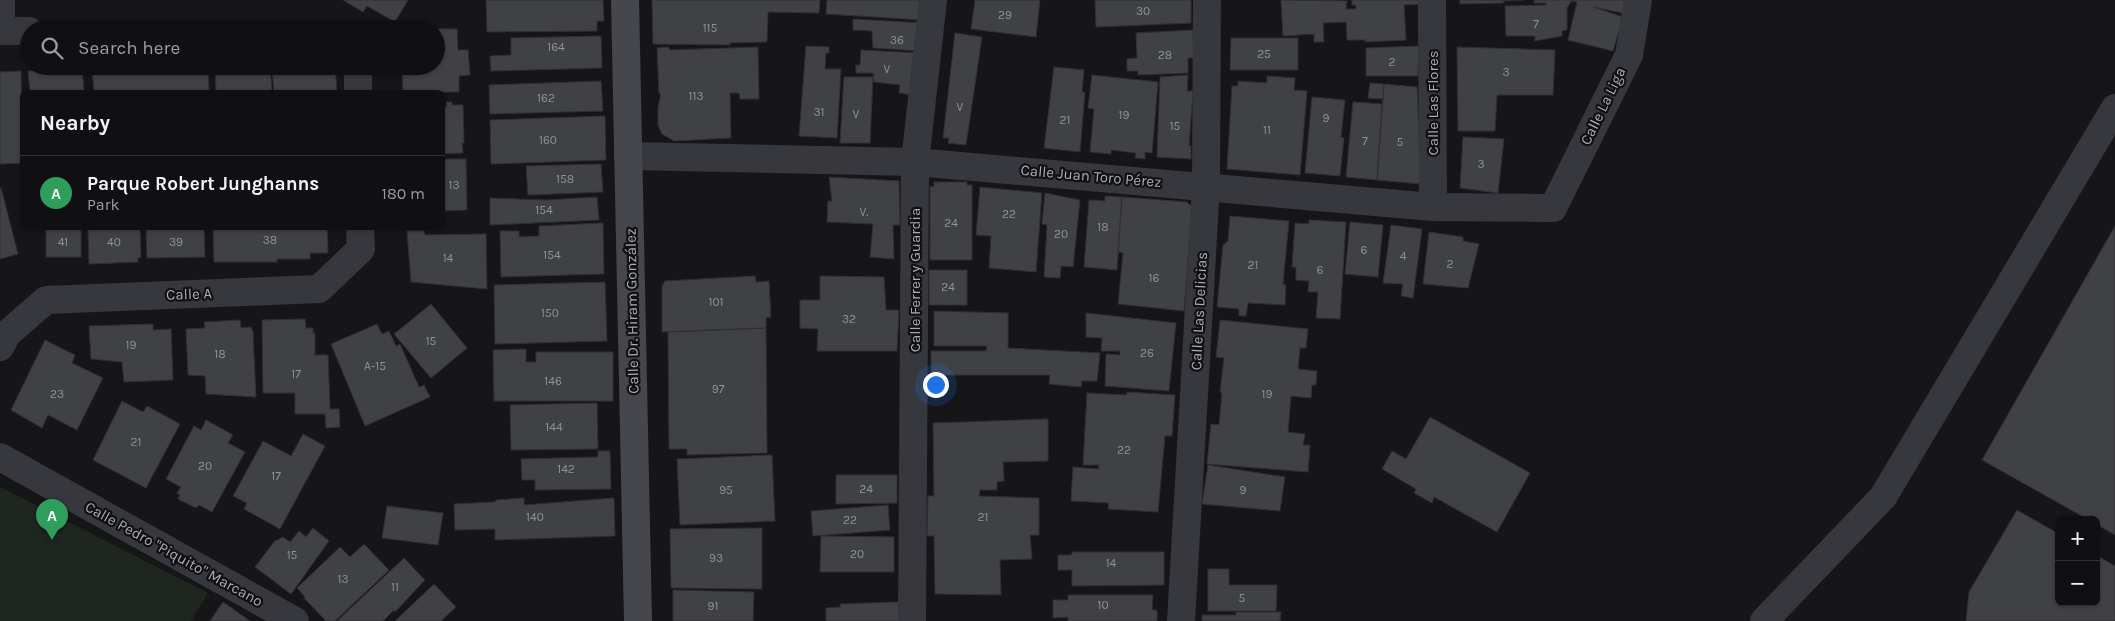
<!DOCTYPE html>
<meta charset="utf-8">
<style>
:root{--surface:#101012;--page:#1e1e20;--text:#f1f3f6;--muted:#9c9d9f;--line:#303032;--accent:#2563eb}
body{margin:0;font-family:Karla,sans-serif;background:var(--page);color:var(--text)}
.controls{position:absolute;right:15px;bottom:15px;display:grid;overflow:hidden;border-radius:8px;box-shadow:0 1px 4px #0004}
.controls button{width:45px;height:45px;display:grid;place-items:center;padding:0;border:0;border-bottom:1px solid var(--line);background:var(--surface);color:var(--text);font:25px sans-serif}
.you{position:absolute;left:935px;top:384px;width:18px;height:18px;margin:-12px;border:4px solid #fff;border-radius:50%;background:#1a73e8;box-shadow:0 0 0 8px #1a73e833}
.badge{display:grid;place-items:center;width:32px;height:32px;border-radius:50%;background:var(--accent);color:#fff;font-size:16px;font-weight:700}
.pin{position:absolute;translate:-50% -41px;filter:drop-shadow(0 1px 2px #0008)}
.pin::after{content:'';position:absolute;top:26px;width:18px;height:15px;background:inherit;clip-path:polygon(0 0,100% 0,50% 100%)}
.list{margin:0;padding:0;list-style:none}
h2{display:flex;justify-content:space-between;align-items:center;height:65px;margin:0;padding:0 20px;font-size:21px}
h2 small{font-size:16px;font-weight:400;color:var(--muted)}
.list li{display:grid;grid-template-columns:32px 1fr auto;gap:15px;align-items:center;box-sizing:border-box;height:75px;padding:0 20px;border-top:1px solid var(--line)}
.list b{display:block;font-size:19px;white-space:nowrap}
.list p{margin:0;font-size:16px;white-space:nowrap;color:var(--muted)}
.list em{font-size:16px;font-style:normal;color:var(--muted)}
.icon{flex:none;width:28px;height:28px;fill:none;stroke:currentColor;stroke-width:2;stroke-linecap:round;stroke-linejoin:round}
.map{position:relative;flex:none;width:2115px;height:621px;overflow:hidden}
.search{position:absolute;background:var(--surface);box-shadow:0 1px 4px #0004;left:20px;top:20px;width:425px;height:55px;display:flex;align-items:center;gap:12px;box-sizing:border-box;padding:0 18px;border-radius:28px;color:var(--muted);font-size:19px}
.panel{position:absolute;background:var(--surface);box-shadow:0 1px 4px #0004;left:20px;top:90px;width:425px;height:140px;border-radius:8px}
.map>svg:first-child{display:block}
</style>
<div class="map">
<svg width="2115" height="621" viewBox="0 0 2115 621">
<rect width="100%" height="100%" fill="#161618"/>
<path fill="#1e261f" d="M0,487L208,593L191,621H0Z"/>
<path fill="#404145" stroke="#303034" d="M343,0H408L395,22L367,6L363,12Z
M486,0H603L604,21H597V31L487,32Z
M652,0H820L819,13L768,12L767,42L730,43V45L653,44Z
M827,0H925L923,20L826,14Z
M975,0H1040L1036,37L971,29Z
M1095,0H1191V23L1096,27Z
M1281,0L1347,1L1346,9H1356V5H1352V0H1421V4L1404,5L1406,40L1365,42V40H1347L1346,22L1323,23L1324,42H1314V34L1283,36Z
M1460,0H1523L1503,1L1504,3L1460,4Z
M1534,0H1625L1623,13L1593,7L1623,17L1613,51L1568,40L1577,2L1571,1L1568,7H1567V30L1562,31V36L1535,41V36H1506L1505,6L1546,5V3H1534Z
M853,19L923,23L921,51L873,48L872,31L853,30Z
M436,29H457L458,50H468L470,75L459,76V92H403L402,66H436Z
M1193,30L1194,58H1188V73L1138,75V71H1127V59L1137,58L1136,33Z
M955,33L982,37L966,145L948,143L949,138H943Z
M601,36L602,68L491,71L490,56L511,55V38Z
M1231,38H1298V70H1230Z
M806,46L829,47V53H826L825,69H841L837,138L799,136Z
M1419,46L1418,76H1366V48Z
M668,47L670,50L758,47L759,99H740L739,93H730L731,138L674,141L662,134L658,125V108L661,93L659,94L657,48Z
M1457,47L1555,50L1553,95H1497L1495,131H1458Z
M861,50L919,53L913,95L899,93L900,85L874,82L873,73H856V65H860Z
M124,66H208L209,92H94L92,68Z
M215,66H270L272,92H216Z
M335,66L337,92H274L272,67Z
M82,67L84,92H30L28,71Z
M1054,67L1084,70L1082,92H1085L1080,152L1044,148Z
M21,71L22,163L0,164V72Z
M1092,75L1158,82L1152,153L1145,152V159L1135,158L1136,153L1111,150V154L1090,152L1094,109L1088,108Z
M1188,75L1187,91H1193L1189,146H1191V159L1157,157L1160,77Z
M1267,76L1295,78L1294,90L1307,91L1300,175L1227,169L1232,86H1238V81L1267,83Z
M844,77H873L870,143H840Z
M601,81L603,111L490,114L489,85Z
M1370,83L1384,84L1383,99L1368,98Z
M1384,84L1417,87L1421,184L1377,180Z
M1312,97L1345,100L1341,137L1344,138L1340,176L1305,173Z
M446,102H452V105H463L464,143H462L463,153L442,154V107H447Z
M1353,102L1382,104L1377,180L1346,177Z
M605,116L606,160L491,164L490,120Z
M1463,137L1504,139L1498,193L1460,188Z
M442,159H466L467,210L442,211Z
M601,164L603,192L528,195L526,166Z
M829,177L899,181L900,225H893L894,259L870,257L873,224L827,222L828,201H832Z
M934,182H967V185H972V260H930V186L934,187Z
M980,187L1042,193L1036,272L989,268L991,236L976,235Z
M1,188L18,254L0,259V188Z
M1045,193L1080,200L1073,267L1061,266L1060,278L1044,277L1047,225L1042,224Z
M1105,196L1122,197L1117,270L1084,267L1089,200L1105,201Z
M597,197L599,220L490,225V198L546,200Z
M1122,197L1187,202L1192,207L1184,311L1118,304L1123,253L1118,252Z
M1230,216L1289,221L1283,284L1286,285L1285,305L1248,303L1246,316H1239V309L1217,307L1223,245L1228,241Z
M1309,220L1346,222L1340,319L1316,318L1318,292H1308L1309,281L1296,280V267H1292L1295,223L1309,224Z
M1350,222L1383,225L1378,277L1345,274Z
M603,223L604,274L501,277L500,231H519V237L539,236V226Z
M1391,225L1422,229L1413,298L1401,296L1403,284L1383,283Z
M2115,226V535L2096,524V520H2089L1982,460Z
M46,228H81V257H46Z
M88,228H140L141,257L138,258V262L89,264Z
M146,228H204L205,257L147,258Z
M213,228H327L328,253H310V259H277V262H214Z
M407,231H424L425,235L486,234L487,289L411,282Z
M1429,232L1463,237V241L1479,244L1468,288L1423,284Z
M929,270H967V305H929Z
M755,276L756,282L769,281L771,317L766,318V328L662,332V286L665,281Z
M820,276L884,277L886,310H899L897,351H817L818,329L800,328V300H820Z
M605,282L607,341L495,344L494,285Z
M431,304L467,348L431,378L394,334Z
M934,311L1008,313V348L1100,353L1097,381H1082L1081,387L1049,384L1050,375H931V351H986L987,346H934Z
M1086,313L1176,323L1169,391L1105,386L1106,354L1120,355V351H1101L1102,338L1086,337Z
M305,319L306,328H313V334L315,333V355H328L330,409H339L340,427L326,428L325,414H295V393H263L262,320Z
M240,320L241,328L251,327L253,332L256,397L206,394L205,376L188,375L186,329L205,328L204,322Z
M1220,320L1308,329L1306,348H1300L1298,369L1317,371L1316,385H1312L1311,398L1291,396L1288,432L1305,434L1303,445H1310L1308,472L1207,464L1211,424L1219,425L1222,393L1220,392L1224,358L1216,357Z
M153,324V330L171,329L173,380L124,382L122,362L91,359L89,326Z
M377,324L382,334L389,331L396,346L400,344L419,387L424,385L430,397L365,426L331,344Z
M766,328L767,453L687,455V449H669L668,332Z
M45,340L75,355L72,363L103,378L77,430L48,415L42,428L11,410Z
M526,349V362H536V352H613V401H494L493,350Z
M1127,392L1175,395L1172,436H1165L1158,512L1108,509L1109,503L1071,501L1073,467L1098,469L1099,465H1083L1087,393L1127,395Z
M122,401L143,412L147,406L180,424L146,488L93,460Z
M597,403L598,449L511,450L510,405Z
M1430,417L1530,473L1497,532L1434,497L1432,503L1414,493L1416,489L1382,469L1392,451L1406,459Z
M1048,419V461L1003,462L1004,481L997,482V490H980L979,496L1039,498V535H1030L1032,559L1000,560L1001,595L935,594L934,536H927L928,496H934L933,423Z
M206,420L233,435L228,443L245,452L212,512L199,505L196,508L178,499L180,495L177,493L181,487L166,479L194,426L201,430Z
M303,434L325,446L280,529L244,509L247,503L233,496L263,441L291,456Z
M598,451H610L611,489L535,490V480H522L521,459L598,457Z
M772,455L775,521L680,525L677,459Z
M1208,465L1285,477L1280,511L1202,504Z
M836,475H897V503L836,504Z
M524,498V505L614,498L615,536L495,540V529L455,530L454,504L495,502L496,500Z
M888,505L890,530L813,536L811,511Z
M387,506L443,513L438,545L382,538Z
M2017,510L2059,534V602H2096V555L2115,566V621H1966L1969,592Z
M313,528L329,541L291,594L255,567L274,542L283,537L290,542L299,531L306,537Z
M762,528V589L671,588L670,529Z
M821,536L894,537V572H820Z
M364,544L389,570L335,621H326L304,598L305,597L297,588L340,547L350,557Z
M1072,552H1164V585L1072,586V570H1058V555H1072Z
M404,558L425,580L395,612L394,610L383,621H337Z
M1208,569H1229V585H1277L1276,611H1208Z
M434,584L456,607L441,621H395Z
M673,590L754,592L753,621H673Z
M1068,595H1153L1152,610H1157V621H1068V617L1053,618V600H1068Z
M223,602L250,621H210Z
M898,602L899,621H826V608L841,607L840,604Z
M1236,612H1281L1280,621H1202V615H1236Z"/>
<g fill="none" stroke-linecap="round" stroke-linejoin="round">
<path stroke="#37383d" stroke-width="28" d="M1,0V31
M1432,0L1433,207
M0,31H29
M358,66V92
M628,156L915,162L1433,207L1553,208L1629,55L1638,0
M0,347L7,334L46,300L319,289L361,249L360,228
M0,457L295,621
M912,621L915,162L933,0
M1181,621L1206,185L1207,0
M1764,621L1883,497L2115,108"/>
<path stroke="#45474d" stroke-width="28" d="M625,0L638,621"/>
</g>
<g text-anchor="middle" stroke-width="4.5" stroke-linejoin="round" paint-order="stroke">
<g font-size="12" fill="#8e929b">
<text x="1143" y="15">30</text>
<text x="1005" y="19">29</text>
<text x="1536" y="28">7</text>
<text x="710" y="32">115</text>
<text x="897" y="44">36</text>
<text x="556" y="51">164</text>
<text x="1264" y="58">25</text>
<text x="1165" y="59">28</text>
<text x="1392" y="66">2</text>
<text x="887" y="73">V</text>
<text x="1506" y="76">3</text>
<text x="696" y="100">113</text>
<text x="546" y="102">162</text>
<text x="960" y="111">V</text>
<text x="819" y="116">31</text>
<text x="856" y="118">V</text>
<text x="1124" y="119">19</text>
<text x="1326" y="122">9</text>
<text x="1065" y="124">21</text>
<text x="1175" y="130">15</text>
<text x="1267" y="134">11</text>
<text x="548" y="144">160</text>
<text x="1365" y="145">7</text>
<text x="1400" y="146">5</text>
<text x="1481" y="168">3</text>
<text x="565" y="183">158</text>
<text x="454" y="189">13</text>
<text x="544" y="214">154</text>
<text x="864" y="216">V.</text>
<text x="1009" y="218">22</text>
<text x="951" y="227">24</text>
<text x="1103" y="231">18</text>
<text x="1061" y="238">20</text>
<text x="270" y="244">38</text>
<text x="63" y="246">41</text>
<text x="114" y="246">40</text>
<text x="176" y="246">39</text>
<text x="1364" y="254">6</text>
<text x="552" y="259">154</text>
<text x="1403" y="260">4</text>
<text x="448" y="262">14</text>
<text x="1450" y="268">2</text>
<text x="1253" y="269">21</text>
<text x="1320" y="274">6</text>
<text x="1154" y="282">16</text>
<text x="948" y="291">24</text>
<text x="716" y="306">101</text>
<text x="550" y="317">150</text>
<text x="849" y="323">32</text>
<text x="431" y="345">15</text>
<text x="131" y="349">19</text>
<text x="1147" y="357">26</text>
<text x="220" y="358">18</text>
<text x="375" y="370">A-15</text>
<text x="296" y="378">17</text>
<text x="553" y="385">146</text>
<text x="718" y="393">97</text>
<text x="57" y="398">23</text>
<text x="1267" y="398">19</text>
<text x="554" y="431">144</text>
<text x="136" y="446">21</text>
<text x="1124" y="454">22</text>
<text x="205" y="470">20</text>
<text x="566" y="473">142</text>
<text x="276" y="480">17</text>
<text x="866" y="493">24</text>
<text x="726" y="494">95</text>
<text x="1243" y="494">9</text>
<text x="535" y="521">140</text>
<text x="983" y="521">21</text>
<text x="850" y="524">22</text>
<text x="857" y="558">20</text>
<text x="292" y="559">15</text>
<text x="716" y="562">93</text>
<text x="1111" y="567">14</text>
<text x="343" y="583">13</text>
<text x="395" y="591">11</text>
<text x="1242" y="602">5</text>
<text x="1103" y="609">10</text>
<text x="713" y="610">91</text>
</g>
<g font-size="15" fill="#a8adb8" stroke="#111113">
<text transform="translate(1433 103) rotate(-90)" y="5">Calle Las Flores</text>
<text transform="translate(1603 106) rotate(-64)" y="5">Calle La Liga</text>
<text transform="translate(1091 176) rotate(5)" y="5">Calle Juan Toro Pérez</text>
<text transform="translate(915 280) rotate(-90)" y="5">Calle Ferrer y Guardia</text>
<text transform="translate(189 294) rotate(-2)" y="5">Calle A</text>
<text transform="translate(632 311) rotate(-91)" y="5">Calle Dr. Hiram González</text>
<text transform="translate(1199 311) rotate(-87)" y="5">Calle Las Delicias</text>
<text transform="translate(174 554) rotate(29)" y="5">Calle Pedro "Piquito" Marcano</text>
</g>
</g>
</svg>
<div class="controls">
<button>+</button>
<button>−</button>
</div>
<div class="you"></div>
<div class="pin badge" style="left:52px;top:540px;background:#2e9e5b">A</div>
<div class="search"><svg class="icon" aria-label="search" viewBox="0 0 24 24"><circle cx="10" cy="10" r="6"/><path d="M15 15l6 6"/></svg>Search here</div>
<section class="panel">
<h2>Nearby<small></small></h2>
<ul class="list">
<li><span class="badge" style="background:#2e9e5b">A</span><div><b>Parque Robert Junghanns</b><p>Park</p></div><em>180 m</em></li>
</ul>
</section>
</div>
